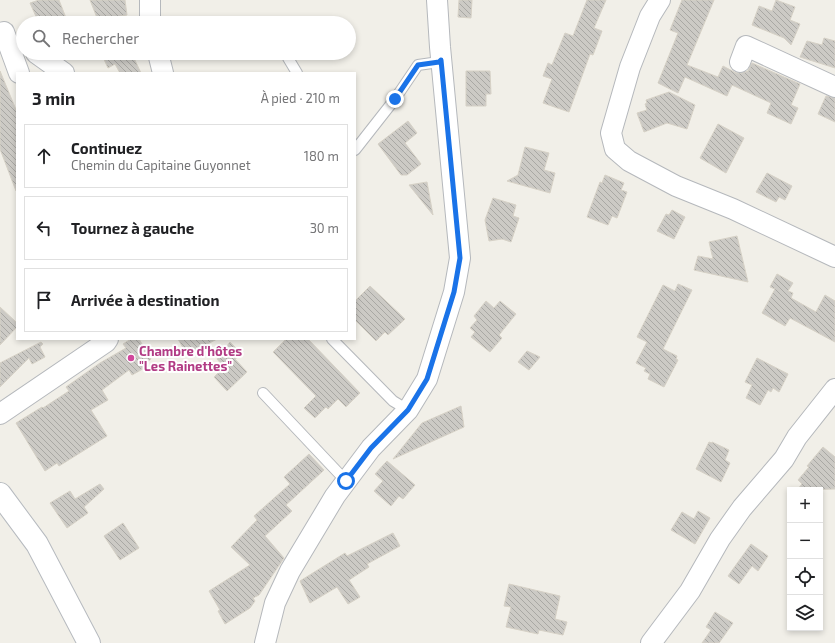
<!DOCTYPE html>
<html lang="fr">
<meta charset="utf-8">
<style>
:root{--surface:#fff;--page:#f6f6f6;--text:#202124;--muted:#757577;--line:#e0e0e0}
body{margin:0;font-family:"Exo 2",sans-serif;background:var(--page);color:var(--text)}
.controls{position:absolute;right:12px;bottom:12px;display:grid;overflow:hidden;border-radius:0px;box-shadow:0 2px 6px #0003}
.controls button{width:36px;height:36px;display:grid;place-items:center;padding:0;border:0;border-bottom:1px solid var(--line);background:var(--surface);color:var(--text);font:20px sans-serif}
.stop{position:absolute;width:12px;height:12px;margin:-9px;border:3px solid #1a73e8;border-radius:50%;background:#fff}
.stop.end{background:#1a73e8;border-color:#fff;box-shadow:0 1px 4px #0008}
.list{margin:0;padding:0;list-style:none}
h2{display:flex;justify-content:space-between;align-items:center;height:52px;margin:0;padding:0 16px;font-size:17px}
h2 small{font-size:13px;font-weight:400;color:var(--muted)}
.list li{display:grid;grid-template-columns:26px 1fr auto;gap:12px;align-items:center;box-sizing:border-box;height:64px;margin:0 8px 8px;padding:0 8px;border:1px solid var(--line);border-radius:0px}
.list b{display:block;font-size:15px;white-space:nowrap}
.list p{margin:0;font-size:13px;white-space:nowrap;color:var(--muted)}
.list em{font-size:13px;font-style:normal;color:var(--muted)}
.icon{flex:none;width:22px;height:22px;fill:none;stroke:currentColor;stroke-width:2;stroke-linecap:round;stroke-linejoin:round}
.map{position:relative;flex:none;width:835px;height:643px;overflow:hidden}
.search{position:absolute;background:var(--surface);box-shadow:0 2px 6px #0003;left:16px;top:16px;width:340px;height:44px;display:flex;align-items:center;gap:10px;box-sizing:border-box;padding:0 14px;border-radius:22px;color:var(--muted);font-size:15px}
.panel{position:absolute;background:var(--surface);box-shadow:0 2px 6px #0003;left:16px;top:72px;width:340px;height:268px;border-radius:0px}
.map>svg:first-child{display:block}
</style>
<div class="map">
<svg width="835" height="643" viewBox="0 0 835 643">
<defs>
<pattern id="building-back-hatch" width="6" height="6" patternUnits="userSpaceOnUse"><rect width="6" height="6" fill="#cccac5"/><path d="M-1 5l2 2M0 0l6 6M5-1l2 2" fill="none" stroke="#a9a8a4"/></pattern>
</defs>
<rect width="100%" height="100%" fill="#f1efe8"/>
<path fill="url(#building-back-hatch)" stroke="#d6d1c6" d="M39,0H59L68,23H44L41,19L38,21L30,3Z
M90,0H125L127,15L116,17L119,23H99Z
M459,0H472L471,18L458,17Z
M587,0H606L594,28L602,31L593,55L590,54L569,112L543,103L552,79L543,76L548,63L552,65L565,33L573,36Z
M682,0H714L687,65L718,77L723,66L736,73H742L748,71L752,63L800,84L791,105L798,108L791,124L767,113L771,103L732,85L727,96L685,77L678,93L658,83L678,33L670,30Z
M776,0L795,7L790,20L800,24L791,45L784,38L752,25L759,6L772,11Z
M824,38L835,41V68L800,57L807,41L822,45Z
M101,53H138L133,56L141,73H120L115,64L108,68Z
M0,71L17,112V190L16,191L0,149Z
M466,71H490L491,94H486V106H466Z
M669,92L695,105L687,129L667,123L644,132L637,113L647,110L645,104L647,103L646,100Z
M826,96L835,98V122L818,114Z
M408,121L417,133L405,143L421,164L407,175H401L378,144Z
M718,124L744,138L726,173L700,158Z
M525,147L549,153L544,170L555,173L550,193L507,181L518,175Z
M767,173L792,186L785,200L779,197L776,202L756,192Z
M605,175L624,183L621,190L627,192L617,218L612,216L608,225L587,217L600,182L602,183Z
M427,182L433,215L409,185Z
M493,198L516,205L513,216L519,218L511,242L502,239L489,241L485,220Z
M672,210L685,217L674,239L657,231L666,214L669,215Z
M737,236L748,282L694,270L698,256L713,259L709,242Z
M777,274L793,283L788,291L793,293L791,298L816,312L825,295L835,301V342L790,318L785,326L762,313L775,289L770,287Z
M678,284L692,290L663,349L677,356L676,359L678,360L664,387L648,379L650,374L644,371L646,368L636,363L647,342L637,337L663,285L675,291Z
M370,286L405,319L388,335L385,332L376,341L355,320V301Z
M486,301L494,308L500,301L516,314L499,335L502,338L490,352L471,337L475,332L470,328L477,320L474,316Z
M0,307L17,323V327L0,345Z
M131,339H139L151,359L146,363L148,366L132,375L129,370L102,390L108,400L91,410L107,436L59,466L57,463L45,471L16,423L42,407L43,408L69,391L66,387L100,363L126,348L123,344Z
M178,339H217L187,355Z
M286,339H308L360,393L346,407L338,399L328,409L326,407L315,418L304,408L316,396L273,352Z
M41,342L43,344L40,347L45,357L32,364L29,358L0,387V363Z
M230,342L242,354L235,359L247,372L227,391L214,377L224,367L217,359Z
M527,351L540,357L529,370L518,362Z
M757,358L788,374L779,392L773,388L771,392L768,390L760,405L746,398L752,385L745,382Z
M461,406L464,427L393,459L422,423Z
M709,442L712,443V442L729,450L725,460L730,463L721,482L696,469Z
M823,447L835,457V489L797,490L802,484L798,480L809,467L807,466Z
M309,454L324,470L286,505L292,511L265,536L284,558L259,595L253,598L255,601L250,608L225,624L218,611L220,610L209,591L250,565L231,547L257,520L254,516L290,484L284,477Z
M387,461L415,485L403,499L399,496L391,506L374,491L383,481L375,474Z
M100,484L104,489L84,507L88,513L67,528L50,503L70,491L75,499Z
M698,511L710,518L695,544L671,530L682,512L694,519Z
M123,523L139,548L120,560L104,536Z
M393,533L400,546L367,564L369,567L349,580L360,597L348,604L337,587L310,603L300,581L345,553L347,556Z
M751,544L768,556L758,571L752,566L739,584L728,576Z
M509,584L560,596L555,619L567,622L563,635L539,630L538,634L506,627L511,607L504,606Z
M715,612L733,623L719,643H702L711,630L706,627Z"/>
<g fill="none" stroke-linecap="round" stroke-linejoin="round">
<defs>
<path id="service" d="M288,58L297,73
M355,150L395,99L418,65L439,62L441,60
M332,339L393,401L408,410
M263,393L346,481"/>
<path id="minor" d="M150,0V18L151,23
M660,0L650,16L630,67L611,133L615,149L629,161L676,186L733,209L835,257
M4,32L19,73
M36,53L64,73
M158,53L163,73
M740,62L746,46L835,87
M0,414L106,342L108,339
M265,643L275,603L290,571L335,496L371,448L408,410L427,379L454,292L460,258L440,47L437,0
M651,643L690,591L720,539L742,508L784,459L797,437L835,389"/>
<path id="secondary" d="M0,494L37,544L89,643"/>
</defs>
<use href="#service" stroke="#b5b8bc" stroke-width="12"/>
<use href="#minor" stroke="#b5b8bc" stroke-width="22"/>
<use href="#secondary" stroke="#b6babf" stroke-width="24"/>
<use href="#service" stroke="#fff" stroke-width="10"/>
<use href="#minor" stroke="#fff" stroke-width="20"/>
<use href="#secondary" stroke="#fff" stroke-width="22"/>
</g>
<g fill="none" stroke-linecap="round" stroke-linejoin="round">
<path stroke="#1a73e8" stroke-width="5" d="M346,481L371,448L408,410L427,379L454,292L460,258L441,60L439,62L418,65L395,99"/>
</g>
<circle fill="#d1479c" stroke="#fff" stroke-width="1.5" cx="131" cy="358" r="4"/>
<g text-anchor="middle" stroke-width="4" stroke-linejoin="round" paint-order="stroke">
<g font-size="13" font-weight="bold" fill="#b23c85" stroke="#fff" text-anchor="start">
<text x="139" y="356">Chambre d'hôtes<tspan x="139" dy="15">"Les Rainettes"</tspan></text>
</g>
</g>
</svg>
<div class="controls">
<button>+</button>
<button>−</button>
<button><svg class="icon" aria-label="locate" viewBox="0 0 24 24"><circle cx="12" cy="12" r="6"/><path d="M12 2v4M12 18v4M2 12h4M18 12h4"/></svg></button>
<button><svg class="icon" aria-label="layers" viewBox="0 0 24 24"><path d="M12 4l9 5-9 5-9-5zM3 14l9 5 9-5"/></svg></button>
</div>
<div class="stop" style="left:346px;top:481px"></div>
<div class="stop end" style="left:395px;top:99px"></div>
<div class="search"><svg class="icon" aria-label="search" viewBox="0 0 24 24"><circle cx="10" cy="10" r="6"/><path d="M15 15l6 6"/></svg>Rechercher</div>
<section class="panel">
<h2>3 min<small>À pied · 210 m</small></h2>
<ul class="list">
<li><svg class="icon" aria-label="ahead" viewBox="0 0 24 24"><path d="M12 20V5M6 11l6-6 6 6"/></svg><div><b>Continuez</b><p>Chemin du Capitaine Guyonnet</p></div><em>180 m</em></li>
<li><svg class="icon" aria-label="left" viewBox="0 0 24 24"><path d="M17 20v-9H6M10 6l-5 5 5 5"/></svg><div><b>Tournez à gauche</b></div><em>30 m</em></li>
<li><svg class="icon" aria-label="arrive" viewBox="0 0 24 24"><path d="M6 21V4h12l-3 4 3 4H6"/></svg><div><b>Arrivée à destination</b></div></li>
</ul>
</section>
</div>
